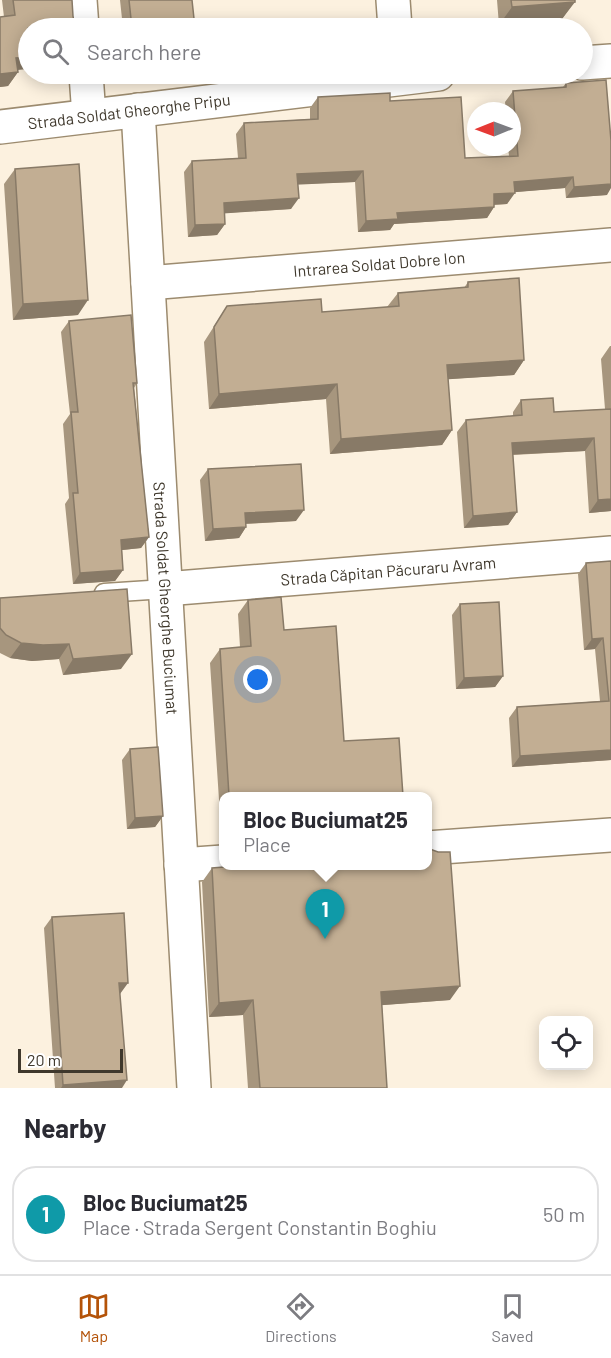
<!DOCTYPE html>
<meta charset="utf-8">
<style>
:root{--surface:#fff;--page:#f2f2f3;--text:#2b2b33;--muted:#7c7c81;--line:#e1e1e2;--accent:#b45309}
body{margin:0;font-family:Barlow,sans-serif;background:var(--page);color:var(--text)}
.controls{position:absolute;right:18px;bottom:18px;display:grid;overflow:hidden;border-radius:12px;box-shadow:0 3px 15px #0003}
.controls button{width:54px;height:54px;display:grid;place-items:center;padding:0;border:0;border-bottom:2px solid var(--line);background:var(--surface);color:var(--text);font:30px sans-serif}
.compass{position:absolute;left:467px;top:102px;width:54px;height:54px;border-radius:50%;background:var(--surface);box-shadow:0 3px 15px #0003;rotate:269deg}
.scale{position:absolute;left:18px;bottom:15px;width:105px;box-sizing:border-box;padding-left:6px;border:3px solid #3f382c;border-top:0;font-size:16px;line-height:21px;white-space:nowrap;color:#3f382c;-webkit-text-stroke:4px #fff;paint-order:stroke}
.you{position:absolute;left:258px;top:680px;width:21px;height:21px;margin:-15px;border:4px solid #fff;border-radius:50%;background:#1a73e8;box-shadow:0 0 0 9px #1a73e833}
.badge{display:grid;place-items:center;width:39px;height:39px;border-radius:50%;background:var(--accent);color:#fff;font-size:20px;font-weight:700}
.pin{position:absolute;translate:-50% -50px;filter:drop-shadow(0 2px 3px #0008)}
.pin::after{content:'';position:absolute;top:32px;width:21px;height:18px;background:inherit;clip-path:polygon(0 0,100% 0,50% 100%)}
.popup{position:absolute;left:219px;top:792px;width:213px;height:78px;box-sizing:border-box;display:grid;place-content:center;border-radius:12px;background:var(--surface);filter:drop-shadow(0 2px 4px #0005);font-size:20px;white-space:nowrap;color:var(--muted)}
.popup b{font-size:22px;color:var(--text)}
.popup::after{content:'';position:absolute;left:50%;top:100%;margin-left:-12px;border:12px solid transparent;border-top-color:var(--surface)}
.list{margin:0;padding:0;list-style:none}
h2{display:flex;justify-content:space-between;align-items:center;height:78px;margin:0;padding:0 24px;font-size:26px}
h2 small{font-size:20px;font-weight:400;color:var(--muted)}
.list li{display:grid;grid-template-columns:39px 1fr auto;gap:18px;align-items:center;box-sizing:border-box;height:96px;margin:0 12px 12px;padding:0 12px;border:2px solid var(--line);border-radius:24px}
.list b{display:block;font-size:22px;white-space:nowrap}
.list p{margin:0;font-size:20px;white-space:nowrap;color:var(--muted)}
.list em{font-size:20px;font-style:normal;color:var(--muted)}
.icon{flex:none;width:33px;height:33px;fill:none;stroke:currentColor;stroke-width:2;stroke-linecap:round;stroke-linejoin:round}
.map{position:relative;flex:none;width:611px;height:1088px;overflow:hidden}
.search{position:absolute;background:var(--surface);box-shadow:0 3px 15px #0003;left:18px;right:18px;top:18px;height:66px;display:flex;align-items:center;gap:15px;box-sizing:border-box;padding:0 21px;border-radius:33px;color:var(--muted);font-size:22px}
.sheet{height:186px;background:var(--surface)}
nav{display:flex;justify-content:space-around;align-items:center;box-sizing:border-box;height:84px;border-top:2px solid var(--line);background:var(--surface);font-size:16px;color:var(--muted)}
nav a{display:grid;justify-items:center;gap:3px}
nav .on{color:var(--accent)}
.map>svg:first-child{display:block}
</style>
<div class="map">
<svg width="611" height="1088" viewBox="0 0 611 1088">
<rect width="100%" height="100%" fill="#fcf1df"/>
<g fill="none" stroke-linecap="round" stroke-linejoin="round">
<defs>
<path id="service" d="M104,593L165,589"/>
<g id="minor">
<path d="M80,0L82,28"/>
<path d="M393,0L395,28"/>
<path d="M582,63L611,61"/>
<path d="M86,74L89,116"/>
<path id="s1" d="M138,110L194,1088"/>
<path id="s2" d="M0,127L438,74"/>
<path id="s3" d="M148,283L611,245"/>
<path id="s4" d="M165,589L611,553"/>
<path d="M427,848L611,835"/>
<path d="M181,865L223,862"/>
</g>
</defs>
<use href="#service" stroke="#9c8b6f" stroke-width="21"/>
<use href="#minor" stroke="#9c8b6f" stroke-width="36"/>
<use href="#service" stroke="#fff" stroke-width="18"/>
<use href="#minor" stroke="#fff" stroke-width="33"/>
</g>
<path fill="#a7967e" d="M2,0H72L17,70L18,72L8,86L0,87V17H4Z
M120,0H192L195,28H123Z
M497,0H575L562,19L499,25Z
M566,83L607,195L566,198L565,188L514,192L507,204L494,205V207L487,218L394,224L390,230L358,232L355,182L298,184L291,209L224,213L225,224L217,235L188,237L184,172L192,161L238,158L236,134L244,123L310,119V108L318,97L390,101L465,158L509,156L508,147H512V111H506L505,102L513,91L563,87Z
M15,169L78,315L13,320L4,184Z
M468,282L524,360L514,375L448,379L452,430L442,445L330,454L326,399L209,409L204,342L227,306L322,312L387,307L398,293L464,288Z
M69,321L137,383L134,388L149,537L141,548L122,550L123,570L115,581L73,584L65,504L69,498L63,424L70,414L61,332Z
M610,346H611V511L589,513L585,451L513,455L517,512L508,525L464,528L457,432L466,420L513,416V412L521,400L554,412L605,409L601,359Z
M208,469L296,521L246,524V527L239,538L205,541L200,480Z
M611,561V760L512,767L509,718L517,707L600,701L595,649L584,650L578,574L586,563Z
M0,598L121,669L63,675L59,659L32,661L10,658L0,653Z
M248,600L284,630L344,741L403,796H223V814L220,815L210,663L220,649L240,647L238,614Z
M460,604L503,676L495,687L456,689L452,615Z
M130,749L163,816L155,827L127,829L122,760Z
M212,868L450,1000L382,1005L387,1088H248L243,1015L209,1017L202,882Z
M52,917L120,994L122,1088H55L44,928Z"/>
<path fill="#887a67" d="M575,2L562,19L499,25L512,7Z
M28,57V69L7,71L16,58Z
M18,72L8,86L0,87V74Z
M363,171L355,182L290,185L297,174Z
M573,177L565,188L506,193L514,182Z
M611,184V188L607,195L566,198L574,187Z
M515,193L507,204L486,205L494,194Z
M299,198L291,209L216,214L224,203Z
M494,207L487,218L394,224L390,230L358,232L366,221L397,213Z
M225,224L217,235L188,237L195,225Z
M88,300L78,315L13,320L23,304Z
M524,360L514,375L437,380L447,365Z
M337,384L326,399L209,409L219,394Z
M452,430L442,445L330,454L341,439Z
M594,438L585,451L503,455L512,443Z
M611,499V511L589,513L598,500Z
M304,510L296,521L238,524L245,513Z
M517,512L508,525L464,528L473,516Z
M246,527L239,538L205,541L213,529Z
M149,537L141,548L113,551L121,540Z
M123,570L115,581L73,584L80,573Z
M603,638L595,649L584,650L592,639Z
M21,643L69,644L59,659L32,661L10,658Z
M132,654L121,669L63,675L73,659Z
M503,676L495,687L456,689L464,678Z
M611,750V760L512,767L520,756Z
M317,794L316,796H283Z
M163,816L155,827L127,829L135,818Z
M119,983H128L120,994Z
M460,986L450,1000L371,1006L381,992Z
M253,1000L243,1015L209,1017L219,1003Z
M127,1080L122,1088H61L63,1085Z"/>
<path fill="#c2ae93" stroke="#887a67" stroke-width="1.5" d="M13,0H72L73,16L75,28H28V57L16,58L18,72L0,74V17L15,15Z
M129,0H192L195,28H132Z
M511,0H575V2L512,7Z
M606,80L611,141V184L574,187L573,177L514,182L515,193L494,194V207L397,213L398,219L366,221L363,171L297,174L299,198L224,203L225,224L195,225L192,161L246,158L244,123L318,119V97L390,93V101L461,97L465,158L518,156L513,91L566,87V83Z
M79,164L88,300L23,304L15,169Z
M519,278L524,360L447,365L452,430L341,439L337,384L219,394L214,327L227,306L321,299L322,312L399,306L398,293L468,287V282Z
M131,315L137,383H133L149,537L121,540L123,570L80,573L73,493H78L71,412H78L69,321Z
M553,398L554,412L611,409V499L598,500L594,438L512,443L517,512L473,516L466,420L522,415L521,400Z
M301,464L304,510L245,513L246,527L213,529L208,469Z
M611,561V750L520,756L517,707L609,701L603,638L592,639L586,563Z
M127,589L132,654L73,659L69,644L43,645L21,643L6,635L0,628V598Z
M281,597L284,630L336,626L344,741L399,738L403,796H318L317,794L283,796H229L220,649L251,646L248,600Z
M499,602L503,676L464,678L460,604Z
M158,747L163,816L135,818L130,749Z
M427,848L438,852H450L460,986L381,992L387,1088H260L253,1000L219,1003L212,868L237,866H427Z
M124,913L128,983H119L127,1080L63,1085L52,917Z"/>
<g text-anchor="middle" stroke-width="5" stroke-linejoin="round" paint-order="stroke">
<g font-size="16" fill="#3f382c" stroke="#fff">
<text dy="6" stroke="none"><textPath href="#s2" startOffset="130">Strada Soldat Gheorghe Pripu</textPath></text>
<text dy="6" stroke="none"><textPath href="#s3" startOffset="232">Intrarea Soldat Dobre Ion</textPath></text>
<text dy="6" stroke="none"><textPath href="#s4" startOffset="224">Strada Căpitan Păcuraru Avram</textPath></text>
<text dy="6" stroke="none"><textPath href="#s1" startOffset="489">Strada Soldat Gheorghe Buciumat</textPath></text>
</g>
</g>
</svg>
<div class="controls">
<button><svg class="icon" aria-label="locate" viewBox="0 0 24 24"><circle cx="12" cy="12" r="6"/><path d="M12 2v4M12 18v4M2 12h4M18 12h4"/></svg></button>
</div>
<svg class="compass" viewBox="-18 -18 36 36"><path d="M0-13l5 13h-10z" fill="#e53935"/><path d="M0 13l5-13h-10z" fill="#7c7c81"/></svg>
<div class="scale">20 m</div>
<div class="you"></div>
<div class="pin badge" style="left:325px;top:939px;background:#0f9aa8">1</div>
<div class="popup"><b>Bloc Buciumat25</b>Place</div>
<div class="search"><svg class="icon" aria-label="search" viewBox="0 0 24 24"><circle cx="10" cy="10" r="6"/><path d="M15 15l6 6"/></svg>Search here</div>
</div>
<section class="sheet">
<h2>Nearby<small></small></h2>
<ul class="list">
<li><span class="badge" style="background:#0f9aa8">1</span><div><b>Bloc Buciumat25</b><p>Place · Strada Sergent Constantin Boghiu</p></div><em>50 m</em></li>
</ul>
</section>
<nav>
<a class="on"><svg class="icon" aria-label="map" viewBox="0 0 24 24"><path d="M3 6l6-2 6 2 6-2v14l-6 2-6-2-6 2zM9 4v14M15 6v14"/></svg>Map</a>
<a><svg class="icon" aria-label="directions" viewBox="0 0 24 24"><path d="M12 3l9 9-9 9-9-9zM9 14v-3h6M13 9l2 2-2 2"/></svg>Directions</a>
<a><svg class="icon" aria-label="saved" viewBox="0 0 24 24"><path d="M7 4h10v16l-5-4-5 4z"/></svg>Saved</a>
</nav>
